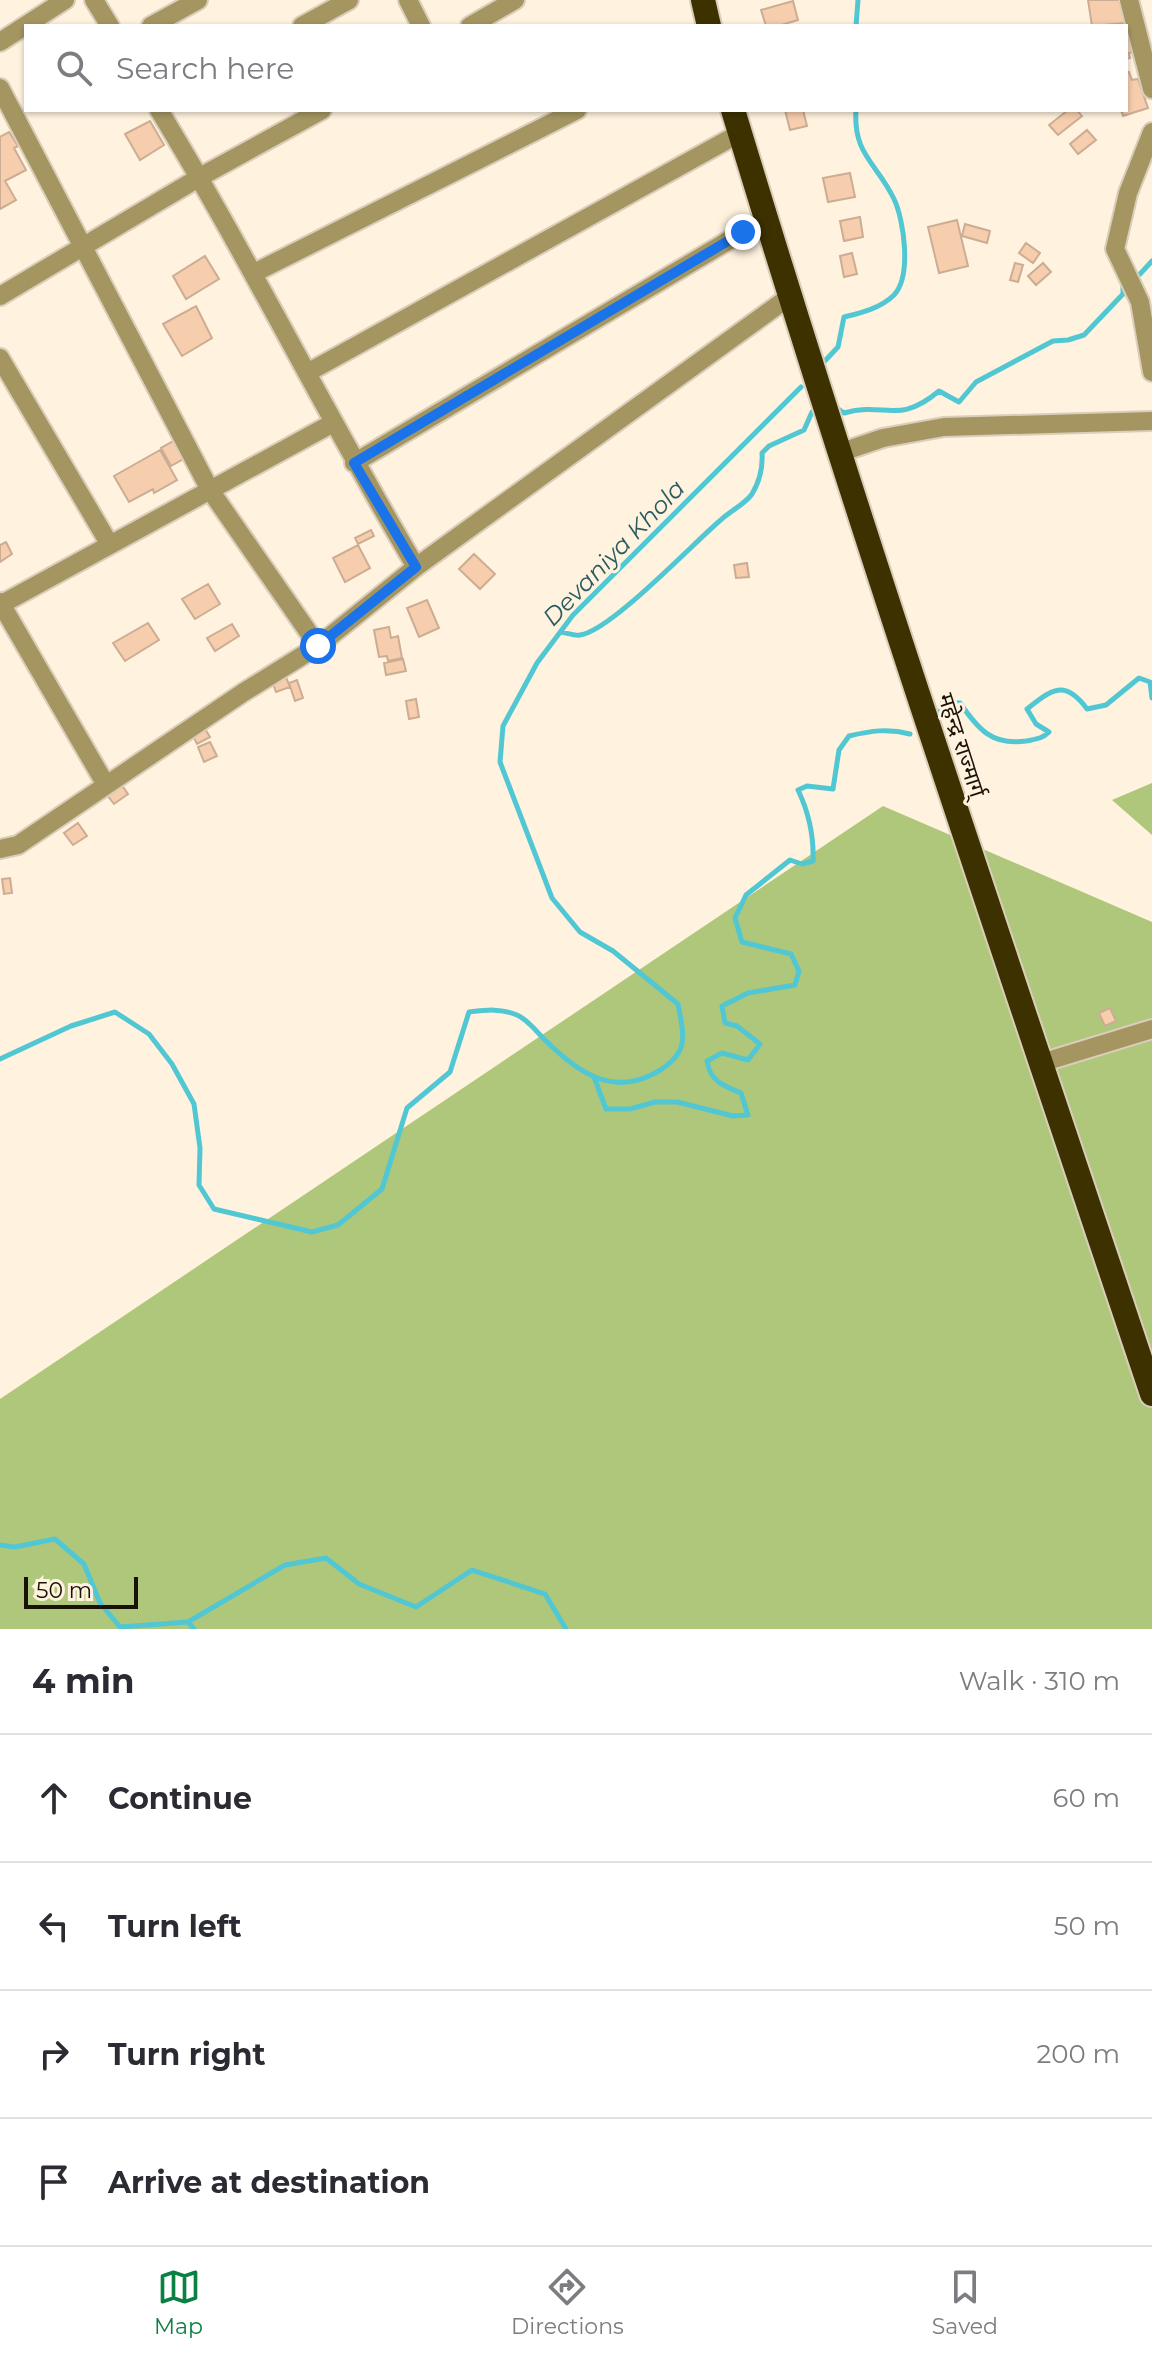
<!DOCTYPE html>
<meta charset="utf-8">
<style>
:root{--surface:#fff;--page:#f2f2f3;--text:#2b2b33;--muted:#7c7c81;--line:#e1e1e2;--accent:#0b8043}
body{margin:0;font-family:Montserrat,"Noto Sans Devanagari",sans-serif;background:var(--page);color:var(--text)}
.scale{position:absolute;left:24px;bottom:20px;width:114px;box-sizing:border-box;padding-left:8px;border:4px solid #191206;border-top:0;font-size:22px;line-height:28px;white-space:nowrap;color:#191206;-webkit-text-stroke:6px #fff2de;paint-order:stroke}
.stop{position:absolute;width:24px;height:24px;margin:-18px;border:6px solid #1a73e8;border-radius:50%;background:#fff}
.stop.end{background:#1a73e8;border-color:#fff;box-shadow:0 2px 8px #0008}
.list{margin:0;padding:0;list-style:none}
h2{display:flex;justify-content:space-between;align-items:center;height:104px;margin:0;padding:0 32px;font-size:34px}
h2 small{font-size:26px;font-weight:400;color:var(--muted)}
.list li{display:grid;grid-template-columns:52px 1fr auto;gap:24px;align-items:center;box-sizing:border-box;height:128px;padding:0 32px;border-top:2px solid var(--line)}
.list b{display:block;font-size:30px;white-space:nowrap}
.list em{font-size:26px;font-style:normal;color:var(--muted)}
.icon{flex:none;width:44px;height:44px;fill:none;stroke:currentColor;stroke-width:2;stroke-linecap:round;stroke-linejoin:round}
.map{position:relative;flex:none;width:1152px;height:1629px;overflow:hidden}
.search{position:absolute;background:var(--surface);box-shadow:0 2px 6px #0004;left:24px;right:24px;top:24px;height:88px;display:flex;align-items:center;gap:20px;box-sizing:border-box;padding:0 28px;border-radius:0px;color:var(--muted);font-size:30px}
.sheet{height:616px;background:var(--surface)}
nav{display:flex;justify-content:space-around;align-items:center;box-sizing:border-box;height:112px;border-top:2px solid var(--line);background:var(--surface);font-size:22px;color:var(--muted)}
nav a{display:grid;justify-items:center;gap:4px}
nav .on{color:var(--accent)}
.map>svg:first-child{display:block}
</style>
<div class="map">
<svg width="1152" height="1629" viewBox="0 0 1152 1629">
<rect width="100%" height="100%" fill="#fff2de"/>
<path fill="#aec77b" d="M1152,783V835L1112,800Z
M883,806L1152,922V1629H0V1399Z"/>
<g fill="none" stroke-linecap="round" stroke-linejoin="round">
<path stroke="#52c7d4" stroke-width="5" d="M856,26L858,0
M1140,274L1152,261
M821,365L838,347L844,317C861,313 881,308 894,295C912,276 904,220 894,199C877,163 853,155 856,110
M834,406L844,413C886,401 897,426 939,391L959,402L976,382L1053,341L1068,340L1084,335L1123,294V286
M561,632C567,633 575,636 580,635C611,631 695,541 723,518C732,510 745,504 752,494C759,482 763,467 762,453L769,446L804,430L812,412L819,407
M938,720L943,702L960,703C978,729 992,746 1026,741C1036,739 1042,739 1049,732L1036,724L1027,709C1052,689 1065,679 1087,709L1106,705L1139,678L1150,682L1152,698
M0,1059L71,1026L115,1012L149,1034L172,1064L194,1104L200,1148L199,1185L214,1209L312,1232L338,1225L382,1189L407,1108L450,1072L469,1012C486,1010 501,1008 517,1015C527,1019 537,1032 544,1039C576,1071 612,1098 657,1072C690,1052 684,1037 678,1004L613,951L580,932L552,898L500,762L503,726L537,663L573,615L801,387
M594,1077L606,1109H630L655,1102H677L733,1116L748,1115L741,1093C723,1086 710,1081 707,1061L722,1053L748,1060L760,1044L737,1026L725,1023L722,1006L748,993L795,985L799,971L791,954L742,942L735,918L746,895L790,860L802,864L813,861C814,835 809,813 798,790L807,786L833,789L839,750L849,736C870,731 888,728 910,734
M0,1545L15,1547L55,1539L84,1564L100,1603L120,1627L188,1622L194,1629
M188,1622L285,1565L326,1558L359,1584L416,1607L472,1570L545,1594L566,1629"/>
</g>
<path fill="#f6cdad" stroke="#ccad94" stroke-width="2" d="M1088,0H1121L1125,23L1092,26Z
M793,1L798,20L778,26H766L761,10Z
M1126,33L1131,37L1134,52L1129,53L1130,58L1126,59Z
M1129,72L1132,80L1138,79L1148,108L1123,116L1121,110H1126V73Z
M785,110H803L807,126L790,130Z
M1068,110H1077L1082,116L1058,135L1049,125Z
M150,121L164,145L140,160L125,134Z
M1087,130L1096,140L1078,154L1070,144Z
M9,132L18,146L14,148L26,170L5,181L16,200L0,209V137Z
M850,173L855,197L828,202L823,178Z
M860,217L863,237L844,241L840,221Z
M957,220L968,266L939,273L928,227Z
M965,224L990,231L987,243L962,236Z
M1026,243L1040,253L1033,263L1019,253Z
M852,253L857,274L844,277L840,256Z
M205,256L219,279L186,299L173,276Z
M1015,263L1023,265L1018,282L1010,280Z
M1043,263L1051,272L1036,285L1028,276Z
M196,306L212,338L182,356L163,324Z
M184,435L194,453L171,466L161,448Z
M160,450L177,480L154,493L153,489L129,502L114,476Z
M371,530L374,536L358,544L355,538Z
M6,542L12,554L0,562V545Z
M358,545L370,568L345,582L333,558Z
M474,554L495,574L480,589L459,569Z
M747,563L749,577L736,578L734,565Z
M208,584L220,604L195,619L182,599Z
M427,600L439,628L419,637L407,608Z
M148,623L159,640L125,661L113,643Z
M232,624L239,636L215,651L207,638Z
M389,627L391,638L398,636L402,658L388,661L387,656L379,657L374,630Z
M403,659L406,671L386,675L384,663Z
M285,675L290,687L276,692L272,681Z
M297,680L303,698L295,701L289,683Z
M416,699L419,717L409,719L406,701Z
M204,727L210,737L197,744L192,734Z
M210,742L217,756L204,762L198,747Z
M121,784L128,794L114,804L107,795Z
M78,823L87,836L73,845L64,833Z
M10,878L12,893L4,894L2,879Z
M1110,1008L1116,1021L1105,1026L1099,1013Z"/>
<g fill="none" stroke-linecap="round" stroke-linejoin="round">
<defs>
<path id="street" d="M94,0L110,26
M408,0L421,26
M1129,0L1152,89
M151,26L198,0
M302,26L349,0
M470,26L515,0
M0,42L65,0
M0,88L210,490L318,646
M159,110C250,260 327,417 416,567
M1152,132L1128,193L1115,249L1140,302L1152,372
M254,273L577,110
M0,296L200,177L322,110
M0,358L110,545
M307,373L740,133
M839,453L883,438L944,427L1152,421
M354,463L743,232L767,223
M0,602L106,785
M0,605L333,423
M0,849L18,845L244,692L318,646L416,567L789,297
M1041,1063L1152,1029"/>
<path id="highway" d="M703,0L709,26
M733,110C863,541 1009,967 1152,1394"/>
</defs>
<use href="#street" stroke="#dacebb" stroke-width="22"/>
<use href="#highway" stroke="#dacebb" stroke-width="28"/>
<use href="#street" stroke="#a59661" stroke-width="18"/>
<use href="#highway" stroke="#3d3100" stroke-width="24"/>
</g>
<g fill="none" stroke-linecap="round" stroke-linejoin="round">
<path stroke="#1a73e8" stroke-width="10" d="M318,646L416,567L354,463L743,232"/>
</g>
<g text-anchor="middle" stroke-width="6" stroke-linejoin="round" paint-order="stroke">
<g font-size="22" fill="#191206" stroke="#fff2de">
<text transform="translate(962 745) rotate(72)" y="8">महेन्द्र राज्मार्ग्</text>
</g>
<g font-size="24" font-style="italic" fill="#295b60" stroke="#fff2de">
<text transform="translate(614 553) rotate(-46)" y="8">Devaniya Khola</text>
</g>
</g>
</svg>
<div class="scale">50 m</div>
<div class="stop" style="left:318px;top:646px"></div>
<div class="stop end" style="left:743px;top:232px"></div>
<div class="search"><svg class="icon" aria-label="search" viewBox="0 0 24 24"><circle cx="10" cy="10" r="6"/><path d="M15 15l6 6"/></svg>Search here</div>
</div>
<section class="sheet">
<h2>4 min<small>Walk · 310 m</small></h2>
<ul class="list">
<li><svg class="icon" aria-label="ahead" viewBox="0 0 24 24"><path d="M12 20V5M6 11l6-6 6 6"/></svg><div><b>Continue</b></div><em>60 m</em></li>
<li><svg class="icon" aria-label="left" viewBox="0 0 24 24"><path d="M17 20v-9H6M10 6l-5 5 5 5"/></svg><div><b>Turn left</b></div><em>50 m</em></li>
<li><svg class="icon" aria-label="right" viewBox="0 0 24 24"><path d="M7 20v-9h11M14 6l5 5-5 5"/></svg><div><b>Turn right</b></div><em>200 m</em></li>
<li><svg class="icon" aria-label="arrive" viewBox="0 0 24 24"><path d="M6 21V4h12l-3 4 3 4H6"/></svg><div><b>Arrive at destination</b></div></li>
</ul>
</section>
<nav>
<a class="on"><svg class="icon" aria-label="map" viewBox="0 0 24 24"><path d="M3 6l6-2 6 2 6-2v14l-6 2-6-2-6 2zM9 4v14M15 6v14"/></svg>Map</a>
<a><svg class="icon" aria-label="directions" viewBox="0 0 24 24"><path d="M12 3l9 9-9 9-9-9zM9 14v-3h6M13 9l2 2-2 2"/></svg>Directions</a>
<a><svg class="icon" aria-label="saved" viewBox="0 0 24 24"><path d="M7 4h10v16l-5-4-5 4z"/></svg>Saved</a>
</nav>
